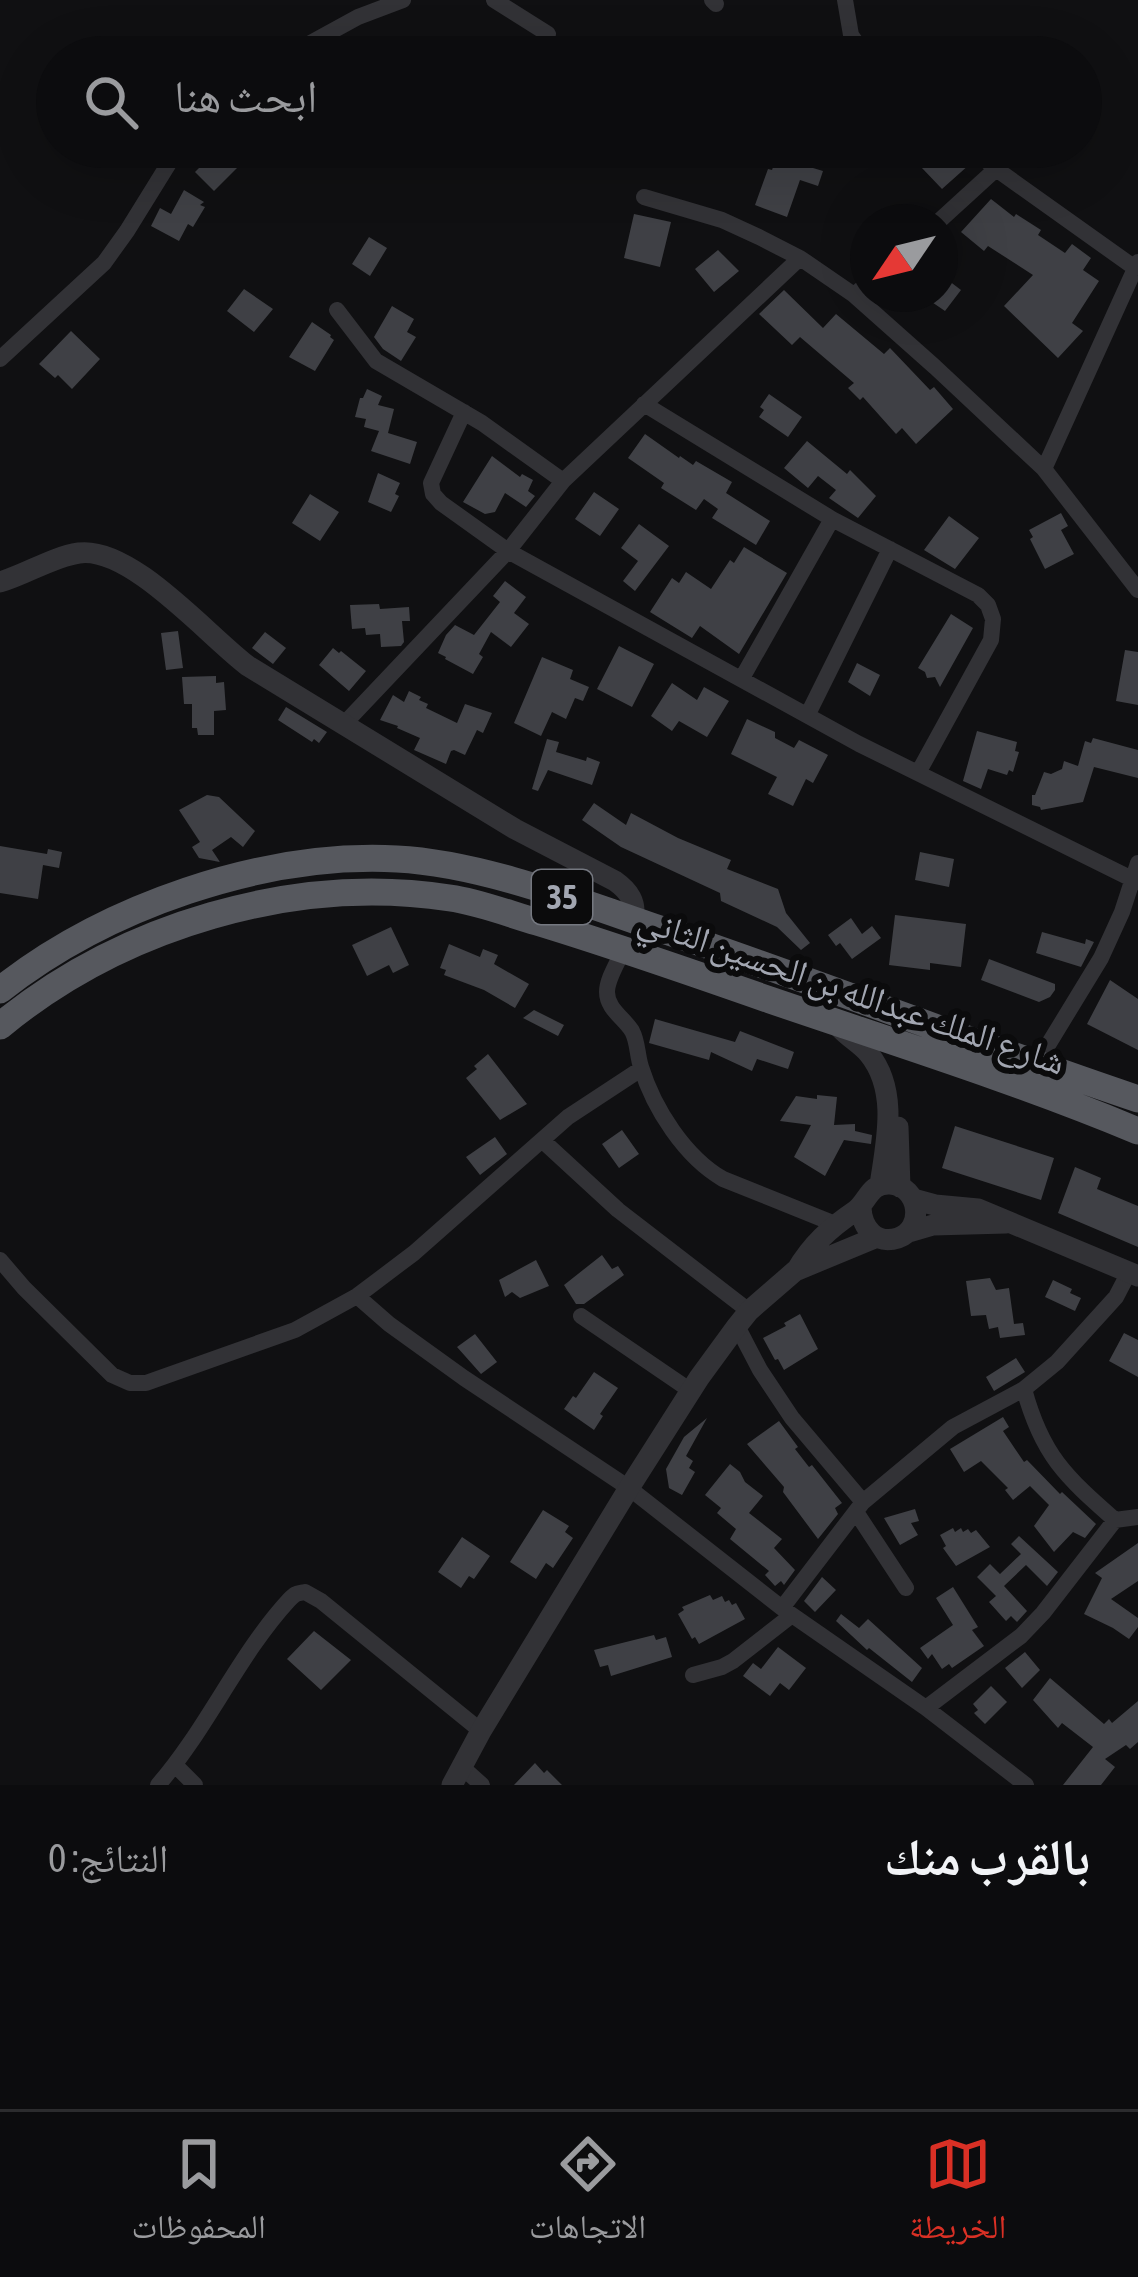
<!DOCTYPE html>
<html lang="ar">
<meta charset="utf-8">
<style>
:root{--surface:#0c0c0e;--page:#1a1a1c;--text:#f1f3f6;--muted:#9a9b9e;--line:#2c2c2e;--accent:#d93025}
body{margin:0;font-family:"Asap Condensed","Noto Naskh Arabic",sans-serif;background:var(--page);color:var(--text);direction:rtl}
.compass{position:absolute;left:850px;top:204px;width:108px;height:108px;border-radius:50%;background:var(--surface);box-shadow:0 12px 48px #0002;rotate:235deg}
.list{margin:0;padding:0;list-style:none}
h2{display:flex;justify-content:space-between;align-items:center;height:156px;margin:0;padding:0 48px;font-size:51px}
h2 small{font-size:39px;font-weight:400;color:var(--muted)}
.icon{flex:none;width:66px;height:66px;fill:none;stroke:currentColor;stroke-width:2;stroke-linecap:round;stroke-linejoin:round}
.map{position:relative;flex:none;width:1138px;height:1785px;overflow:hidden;direction:ltr}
.search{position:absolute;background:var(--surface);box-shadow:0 12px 48px #0002;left:36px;right:36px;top:36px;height:132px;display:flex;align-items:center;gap:30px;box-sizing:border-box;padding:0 42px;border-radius:66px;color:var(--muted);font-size:45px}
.sheet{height:324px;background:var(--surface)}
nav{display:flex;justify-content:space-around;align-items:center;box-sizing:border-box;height:168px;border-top:3px solid var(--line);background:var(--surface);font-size:33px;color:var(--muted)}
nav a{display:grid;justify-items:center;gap:6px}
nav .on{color:var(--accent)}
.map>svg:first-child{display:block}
</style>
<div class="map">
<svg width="1138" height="1785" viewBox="0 0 1138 1785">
<rect width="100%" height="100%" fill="#101012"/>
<path fill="#3f4045" d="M780,147H814L823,152L813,168L823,171L818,186L800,180L787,217L755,205L768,169L772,170Z
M902,147H934L950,165L960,155L970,164L942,189Z
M218,149L237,168L214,191L195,172Z
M184,190L204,202L200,205L205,207L193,227L188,224L179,241L151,226L160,208L171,214Z
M991,199L1014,217L1016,214L1041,230L1038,235L1065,253L1072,244L1091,258L1083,270L1099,281L1072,323L1083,331L1058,358L1004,306L1033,275L988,246L984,251L961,232Z
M634,214L671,222L660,267L624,258Z
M369,237L387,248L370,276L352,264Z
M718,250L739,271L714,292L695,269Z
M940,274L961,290L945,311L920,294H940Z
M244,289L273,309L254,332L227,311Z
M784,290L823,328L836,314L884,354L890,348L930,390L934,387L953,409L916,444L902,428L896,434L863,397L860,400L848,388L854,383L800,337L792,345L759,314Z
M392,306L414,319L407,332L416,337L401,361L383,349L374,337Z
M312,322L331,335L330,337L334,340L315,371L289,357Z
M71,331L100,359L72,389L58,375L55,378L39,364Z
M367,389L382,396L378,405L394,409L388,433L417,442L410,464L371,451L379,431L364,427L366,419L355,417L360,398H363Z
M769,394L802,417L788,437L759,417L764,410L760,407Z
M645,434L679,458L680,456L693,465L696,461L732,482L726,493L770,521L756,545L712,518L718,509L704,499L696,510L661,488L664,483L628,458Z
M807,441L847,474L850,470L876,496L858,518L829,498L836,490L818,476L808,488L784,468Z
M492,456L520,477L522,474L533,480L528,491L535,496L526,507L505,493L495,512L485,514L463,502Z
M378,473L400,483L395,494L399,496L391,512L368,502Z
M594,492L619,509L600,536L575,519Z
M310,494L339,512L320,541L292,523Z
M1061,513L1068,526L1061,530L1074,554L1045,569L1030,539L1033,537L1029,530Z
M949,516L979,538L955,569L924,550Z
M639,524L669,546L635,591L623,581L638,561L621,548Z
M744,547L787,573L739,654L700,626L692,638L650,612L672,578L679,583L686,572L711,589L730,560L734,563Z
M505,581L526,597L514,613L529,624L511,647L491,632L479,654L483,657L473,674L445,659L446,657L438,653L446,635L455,625L474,635L500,602L493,596Z
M379,604L380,609L409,607L410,621H402L404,642L401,646L381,647L380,634L366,635L365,628L352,629L350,605Z
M951,614L973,628L940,687L935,677L927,678L925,672L918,668Z
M178,631L183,668L166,670L161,633Z
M265,632L286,648L273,664L252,648Z
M619,646L654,664L632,707L597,689Z
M333,648L339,653L341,651L366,671L349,691L319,665Z
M1125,650L1138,652V705L1116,701Z
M542,657L573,670L570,679L589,687L583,701L575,698L566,719L552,712L541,736L514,723Z
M857,663L880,675L870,696L848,682Z
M216,676V683L224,682L226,710L214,711V735H198L197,728H192V704H184L182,677Z
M672,683L697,700L704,687L729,701L707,737L679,721L672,731L651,716Z
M409,691L421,697L419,700L428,704L426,708L457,723L465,704L492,713L483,733L477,730L465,755L454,750L451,751L446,764L414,750L420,738L397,728L398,726L380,720L393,695L404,702Z
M286,707L327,732L319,743L314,739L312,742L278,720Z
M747,719L775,732V738L794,748L799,740L828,755L813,783L806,779L793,806L768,794L777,777L731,754Z
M977,731L1017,742L1015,751L1019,752L1013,772L1009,770L1007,775L988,769L981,789L963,781Z
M1093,738L1138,750V778L1094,767L1083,802L1041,810L1040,807L1032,805V795H1035L1044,772L1051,774L1062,769L1064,761L1078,766L1085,741L1091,743Z
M547,739L559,742L556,752L586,761L587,757L600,762L592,785L548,770L538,791L532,789Z
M207,795L219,797L255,831L243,847L231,837L212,850L220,862L199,858L192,847L200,842L179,810Z
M594,803L626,825L631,813L678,838L731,860L727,869L778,889L786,913L810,943L801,950L777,927L721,901L720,893L621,847L582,820Z
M0,846L47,854L48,849L62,852L59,868L43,865L38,899L0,893Z
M920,852L954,859L949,887L915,880Z
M895,915L966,924L961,967L930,963V970L889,965Z
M851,918L862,934L872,926L881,938L852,959L840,943L836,946L828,935Z
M391,927L409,965L393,973L389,965L367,976L352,945Z
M1042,932L1085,944L1086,939L1094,942L1081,967L1036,953Z
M449,944L480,957L483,949L498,955L494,964L529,984L515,1008L484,990L444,975L446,970L440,968Z
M989,959L1055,984V990L1050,997L1039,1002L981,980Z
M1110,980L1138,999V1050L1087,1024Z
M534,1010L564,1025L558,1036L523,1018Z
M655,1019L735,1042L740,1031L794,1052L788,1069L757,1059L752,1071L711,1052L709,1060L649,1043Z
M488,1054L527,1104L500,1120L466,1078L477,1069L474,1066Z
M817,1095L837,1097L834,1125L855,1124V1131L872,1135L871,1144L844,1140L825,1176L794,1157L811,1125L780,1121L796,1096L817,1099Z
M955,1126L1054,1158L1041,1200L942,1168Z
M622,1130L639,1154L619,1168L602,1144Z
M495,1137L507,1154L480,1175L466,1157Z
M1075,1167L1101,1178L1097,1189L1138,1206V1247L1058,1213Z
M602,1255L612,1269L618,1266L624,1275L584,1304H576L564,1285Z
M536,1260L549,1286L520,1298L512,1292L505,1297L499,1280Z
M990,1278L996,1290L1009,1288L1014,1324L1023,1323L1025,1335L1000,1338L998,1327L989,1329L986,1315L971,1316L966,1281Z
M1053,1280L1072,1289L1070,1293L1081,1298L1075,1311L1045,1297Z
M800,1314L818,1349L784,1370L778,1359L775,1360L763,1338L786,1326L784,1323Z
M1124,1333L1138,1340V1377L1109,1361Z
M475,1334L497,1362L481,1374L457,1347Z
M1016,1358L1025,1372L994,1391L986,1377Z
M594,1372L618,1388L600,1414L603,1416L594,1430L564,1409L573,1396L576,1398Z
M1003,1417L1009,1427L1003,1431L1024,1462L1027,1460L1060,1494L1062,1492L1096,1524L1085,1538L1073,1532L1054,1552L1034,1526L1049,1505L1030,1486L1013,1500L1005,1490L1008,1488L981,1461L964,1472L950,1449Z
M707,1418L686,1456L693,1461L689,1468L695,1472L682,1495L669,1488L666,1469L684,1437Z
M779,1421L798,1447L795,1449L809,1467L812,1465L842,1503L835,1508L838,1514L818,1539L783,1492L784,1487L747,1444Z
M730,1464L740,1472L745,1482L763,1496L749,1513L782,1539L774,1548L795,1570L784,1585L781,1581L775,1586L765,1575L769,1571L730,1539L736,1529L717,1513L721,1508L705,1495Z
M915,1509L919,1521L911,1523L918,1535L900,1545L884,1518Z
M543,1510L569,1526L565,1532L573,1538L553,1568L546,1563L536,1579L510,1562Z
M953,1528L955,1532L961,1528L963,1532L968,1529L971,1533L976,1530L990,1547L956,1566L943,1548L946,1546L940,1535Z
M1019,1536L1058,1572L1047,1586L1026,1565L1004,1586L1027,1611L1017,1622L1011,1616L1006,1621L989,1602L996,1596L977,1577L990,1564L1000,1574L1021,1554L1011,1544Z
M462,1537L490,1556L474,1579L469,1576L461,1588L438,1572Z
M1138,1543V1581L1111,1599L1138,1618V1627L1129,1639L1113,1628L1084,1614L1102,1578L1095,1573Z
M822,1577L836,1590L815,1612L804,1601Z
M953,1587L978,1627L972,1630L984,1646L952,1668L949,1664L942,1669L932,1654L928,1659L920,1648L953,1625L936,1598Z
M710,1595L713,1600L722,1596L725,1602L729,1600L732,1605L736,1603L745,1619L699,1644L695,1637L692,1639L678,1614L684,1610L682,1607Z
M841,1614L859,1628L868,1619L922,1668L912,1682L869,1648L867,1650L836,1621Z
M314,1631L351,1660L321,1690L287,1659Z
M654,1635L656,1640L666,1637L672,1657L611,1676L608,1665L600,1667L594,1650Z
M778,1647L806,1668L789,1690L780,1683L770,1696L743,1676L753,1663L761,1669Z
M1025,1652L1040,1670L1022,1688L1005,1668Z
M1050,1678L1104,1724L1109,1719L1112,1723L1138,1701V1742L1130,1749L1126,1745L1105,1759L1115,1767L1101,1785H1063L1093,1747L1062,1723L1058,1728L1033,1700Z
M991,1686L1007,1702L985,1724L974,1713L978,1710L973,1704Z
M535,1763L544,1773L547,1770L562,1785H514Z"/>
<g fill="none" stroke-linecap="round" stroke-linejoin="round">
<path stroke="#323236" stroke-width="16" d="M494,0L548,34
M712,0L716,4
M845,0L851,35L866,57
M285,57L358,17L403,0
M970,147L996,169L1135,268
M644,197L722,220L759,237L800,258L854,295L935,367L1044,469L1138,590
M938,222L996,169
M854,295L868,283
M337,310L376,361L482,423L563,481
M0,359L104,263L127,231L179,147
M644,404L832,519L978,595L988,605L993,619L991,640L918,773
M464,412L431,483L433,494L441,503L508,551L859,744L1138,882
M1044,469L1138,262
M742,678L832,519
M808,714L890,549
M345,723L508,551L563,481L800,258
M624,948C619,961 607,978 607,992C607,1009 624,1018 632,1031C638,1042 637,1055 641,1067C654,1109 685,1157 723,1179L835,1224
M1037,1063L1101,958L1122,912L1138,863
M543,1141L618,1210L749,1311
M0,1260L24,1288L112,1375L130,1383H146L295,1330L357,1296L414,1253L568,1117L641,1069
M357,1296L389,1324L464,1378L629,1488L782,1608L926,1708L1026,1785
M581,1316L691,1391
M737,1326L760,1370L792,1418L863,1502
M1024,1389C1042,1455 1065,1476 1115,1520
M856,1512L906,1588
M782,1608L863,1502L953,1427L1024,1389L1057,1362L1116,1297L1129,1272
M693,1675L722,1667L733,1661L792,1615
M926,1708L1021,1636L1043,1613L1115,1520L1138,1517
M175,1765L195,1785
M463,1768L482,1785
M158,1785C207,1729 239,1654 289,1600C296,1593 295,1594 305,1592L321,1601L481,1731"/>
<path stroke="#323236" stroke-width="21" d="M0,582C27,574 52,557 79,553C131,546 207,635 248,666L515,829L615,881C629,891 637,902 633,920
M840,1028C849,1038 861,1044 869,1054C899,1091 886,1143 880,1185
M898,1127L900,1187
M913,1199L935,1205L978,1209L1138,1276
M909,1232L933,1225L1006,1223
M796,1271C812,1244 830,1228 855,1211C868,1202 869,1183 890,1184C920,1186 925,1229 898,1238C876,1245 862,1228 861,1208
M452,1785L481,1731L629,1488L699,1378L737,1326L749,1311L795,1271L877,1237"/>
<path stroke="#56585e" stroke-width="27" d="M0,990C105,907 262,852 397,859C480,863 581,902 660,929C820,983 977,1045 1138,1099
M0,1026C121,926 294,874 450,898C479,902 509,914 537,922C616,946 693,973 770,1000C893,1042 1018,1081 1138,1131"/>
</g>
<g text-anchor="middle" stroke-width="12" stroke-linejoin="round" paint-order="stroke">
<rect fill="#0b0b0c" stroke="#757880" stroke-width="3" x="532" y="870" width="60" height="54" rx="9"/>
<g font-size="33" font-weight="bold" fill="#a2a6b1">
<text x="562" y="909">35</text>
</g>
<g font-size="36" fill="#a2a6b1" stroke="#0b0b0c">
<text transform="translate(852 990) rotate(19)" y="13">شارع الملك عبدالله بن الحسين الثاني</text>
</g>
</g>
</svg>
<svg class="compass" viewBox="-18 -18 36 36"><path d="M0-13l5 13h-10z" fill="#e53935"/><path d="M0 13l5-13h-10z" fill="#9a9b9e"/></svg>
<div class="search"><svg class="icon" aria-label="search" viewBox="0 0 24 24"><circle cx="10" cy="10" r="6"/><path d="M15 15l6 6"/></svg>ابحث هنا</div>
</div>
<section class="sheet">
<h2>بالقرب منك<small>النتائج: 0</small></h2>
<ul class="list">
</ul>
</section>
<nav>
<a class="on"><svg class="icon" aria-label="map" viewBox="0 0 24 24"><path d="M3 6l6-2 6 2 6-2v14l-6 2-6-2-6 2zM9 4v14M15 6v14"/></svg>الخريطة</a>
<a><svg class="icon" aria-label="directions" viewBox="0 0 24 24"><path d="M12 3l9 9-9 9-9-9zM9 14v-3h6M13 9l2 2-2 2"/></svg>الاتجاهات</a>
<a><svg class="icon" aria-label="saved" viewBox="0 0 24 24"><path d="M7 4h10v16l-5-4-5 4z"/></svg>المحفوظات</a>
</nav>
